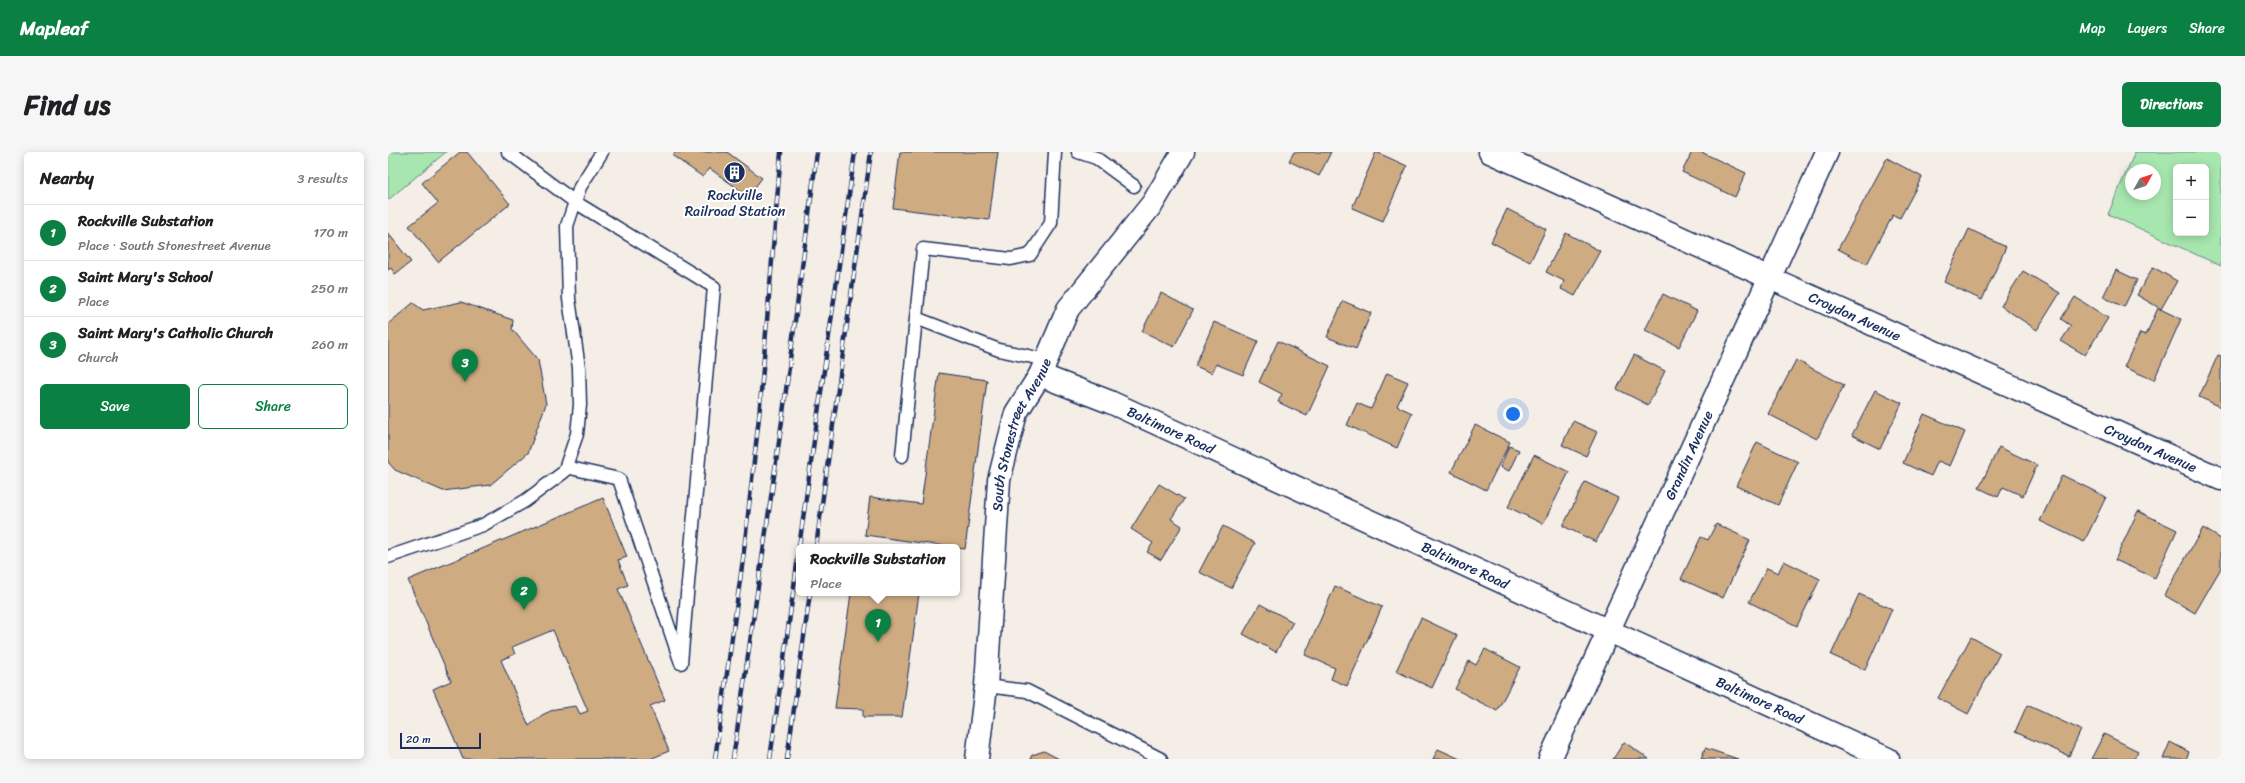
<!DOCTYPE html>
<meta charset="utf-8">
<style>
:root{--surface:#fff;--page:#f6f6f6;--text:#202124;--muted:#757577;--line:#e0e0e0;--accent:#0b8043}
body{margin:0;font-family:Sriracha,sans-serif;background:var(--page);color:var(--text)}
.controls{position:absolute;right:12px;top:12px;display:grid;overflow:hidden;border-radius:6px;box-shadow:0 2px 10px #0003}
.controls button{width:36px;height:36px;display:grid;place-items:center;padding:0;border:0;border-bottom:1px solid var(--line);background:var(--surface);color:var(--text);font:20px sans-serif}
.compass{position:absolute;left:1737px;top:12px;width:36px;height:36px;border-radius:50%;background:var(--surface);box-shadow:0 2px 10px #0003;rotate:50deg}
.scale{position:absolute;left:12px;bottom:10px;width:81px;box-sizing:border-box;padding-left:4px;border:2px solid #1b2f5e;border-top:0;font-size:11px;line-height:14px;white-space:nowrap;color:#1b2f5e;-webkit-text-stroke:3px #fff;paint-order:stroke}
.you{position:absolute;left:1125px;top:262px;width:14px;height:14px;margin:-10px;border:3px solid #fff;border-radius:50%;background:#1a73e8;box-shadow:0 0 0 6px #1a73e833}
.badge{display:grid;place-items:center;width:26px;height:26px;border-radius:50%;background:var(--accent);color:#fff;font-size:13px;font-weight:700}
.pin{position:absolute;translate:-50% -33px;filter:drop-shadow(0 1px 2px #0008)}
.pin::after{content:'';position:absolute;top:21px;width:14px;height:12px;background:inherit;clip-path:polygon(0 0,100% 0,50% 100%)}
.popup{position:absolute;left:408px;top:392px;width:164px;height:52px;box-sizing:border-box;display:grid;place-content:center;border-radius:6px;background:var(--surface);filter:drop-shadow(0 1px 3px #0005);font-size:13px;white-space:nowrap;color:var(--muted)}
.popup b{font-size:15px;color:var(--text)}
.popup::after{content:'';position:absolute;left:50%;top:100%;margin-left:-8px;border:8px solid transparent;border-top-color:var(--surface)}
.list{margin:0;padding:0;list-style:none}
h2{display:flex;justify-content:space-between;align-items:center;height:52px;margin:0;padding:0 16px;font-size:17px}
h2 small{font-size:13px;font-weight:400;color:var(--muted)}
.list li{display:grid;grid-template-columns:26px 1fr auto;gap:12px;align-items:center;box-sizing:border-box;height:56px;padding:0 16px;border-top:1px solid var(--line)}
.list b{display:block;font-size:15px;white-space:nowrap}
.list p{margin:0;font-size:13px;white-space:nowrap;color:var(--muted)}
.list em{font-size:13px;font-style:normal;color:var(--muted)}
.actions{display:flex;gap:8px;padding:12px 16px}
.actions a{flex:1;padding:9px 0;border:1px solid var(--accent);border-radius:6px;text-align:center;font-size:14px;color:var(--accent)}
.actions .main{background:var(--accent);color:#fff}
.map{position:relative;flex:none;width:1833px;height:607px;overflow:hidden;border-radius:6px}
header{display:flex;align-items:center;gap:24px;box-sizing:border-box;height:56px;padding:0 20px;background:var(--accent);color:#fff}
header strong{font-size:19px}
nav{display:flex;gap:22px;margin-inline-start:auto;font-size:14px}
.intro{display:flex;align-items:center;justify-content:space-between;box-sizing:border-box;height:96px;padding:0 24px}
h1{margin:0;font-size:28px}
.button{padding:10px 18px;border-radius:6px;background:var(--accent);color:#fff;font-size:14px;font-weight:700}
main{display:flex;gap:24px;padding:0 24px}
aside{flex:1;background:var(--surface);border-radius:6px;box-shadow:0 2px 10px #0003}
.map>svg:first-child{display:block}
</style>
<header>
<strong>Mapleaf</strong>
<nav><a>Map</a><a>Layers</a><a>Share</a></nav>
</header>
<div class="intro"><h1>Find us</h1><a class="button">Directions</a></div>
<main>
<aside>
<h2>Nearby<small>3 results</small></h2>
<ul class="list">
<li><span class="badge">1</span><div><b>Rockville Substation</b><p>Place · South Stonestreet Avenue</p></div><em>170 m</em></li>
<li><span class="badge">2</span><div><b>Saint Mary's School</b><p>Place</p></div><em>250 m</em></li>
<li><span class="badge">3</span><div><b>Saint Mary's Catholic Church</b><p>Church</p></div><em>260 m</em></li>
</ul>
<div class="actions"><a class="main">Save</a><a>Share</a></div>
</aside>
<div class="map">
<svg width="1833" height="607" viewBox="0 0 1833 607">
<rect width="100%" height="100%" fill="#f5eee6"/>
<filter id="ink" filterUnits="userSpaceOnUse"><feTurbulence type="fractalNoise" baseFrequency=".025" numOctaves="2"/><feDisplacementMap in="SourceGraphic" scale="8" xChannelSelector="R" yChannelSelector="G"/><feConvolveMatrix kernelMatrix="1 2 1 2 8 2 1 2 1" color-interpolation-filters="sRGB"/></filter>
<g filter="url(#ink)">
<path fill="#a7e6ae" stroke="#618a86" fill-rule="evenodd" d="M0,0H58L0,48Z
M1747,0H1833V114L1720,62ZM1788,15H1818V81H1788ZM1743,18H1767V42H1743Z"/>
<path fill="#cfab82" stroke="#1b2f5e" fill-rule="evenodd" d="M72,0H79L122,52L50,110L21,74L50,51L34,31Z
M287,0H339L374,26L360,44L321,16L315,25L285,4Z
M512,0H610L601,68L505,56Z
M906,0H943L931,24L901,9Z
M988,0L1019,14L995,69L964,56Z
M1304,0H1313L1358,21L1347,45L1294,20Z
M1499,6L1534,25L1512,66L1505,63L1479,112L1450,97Z
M1119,57L1158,77L1142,110L1103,90Z
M1581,77L1618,95L1594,148L1556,130Z
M0,81L23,110L7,122L3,116L0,118Z
M1178,81L1212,99L1187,144L1173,137L1176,129L1158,120Z
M1765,115L1789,129L1773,157L1749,143Z
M1728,118L1749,128L1736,155L1715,145Z
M1635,119L1672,141L1649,178L1613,154Z
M773,141L805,158L786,195L754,179Z
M1275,142L1309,159L1291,195L1257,178Z
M1687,145L1720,166L1697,203L1673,189L1683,174L1673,167Z
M955,149L983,161L968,197L939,185Z
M73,150L125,168L124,177L150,208L158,252L140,301L102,333L55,339L7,318L0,310V172L25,151L35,158Z
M1770,156L1793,167L1766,228L1736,215L1752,181L1758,183Z
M826,170L870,189L855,223L828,212L824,221L807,214Z
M890,189L942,214L919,264L890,250L894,242L871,230Z
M1246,203L1277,219L1260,253L1229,237Z
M1830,203L1833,204V255L1811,245Z
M1408,208L1456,233L1429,287L1380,262Z
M551,221L599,228L577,397L477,383L482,345L533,352Z
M999,221L1020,230L1009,254L1024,261L1009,296L959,273L969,251L983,257Z
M1487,238L1514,251L1492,297L1464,283Z
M1536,262L1577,280L1562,314L1550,309L1543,324L1515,311Z
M1185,269L1209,280L1198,304L1174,293Z
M1087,273L1122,290L1098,338L1063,320Z
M1369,290L1410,310L1390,353L1348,334Z
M1121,294L1131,298L1121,319L1112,315Z
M1611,295L1649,313L1635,344L1615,335L1610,345L1591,336Z
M1146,303L1181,320L1155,372L1120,355Z
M1674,323L1718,345L1696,390L1652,369Z
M1197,330L1230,346L1208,390L1175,374Z
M771,332L796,347L783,367L794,374L773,408L759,400L765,391L743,377Z
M215,346L239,405L230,408L240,433L230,437L277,548L262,554L281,599L262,607H75L45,537L63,529L20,428ZM165,478L200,559L192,562L188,554L167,557L154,563L141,574L113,508L127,502L124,495Z
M1750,359L1789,378L1767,426L1727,408Z
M1328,372L1362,388L1335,446L1293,427L1313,385L1320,388Z
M835,374L867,391L843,436L811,420Z
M1815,376L1833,387V416L1807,461L1776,443Z
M1396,409L1432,427L1409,474L1361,450L1379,416L1390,421Z
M947,434L994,455L959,534L943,527L947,516L917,503Z
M463,441H531L514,565H475V557L447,556Z
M1471,442L1504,457L1477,518L1443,503Z
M872,452L905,470L888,500L855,482Z
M1033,466L1069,483L1044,536L1008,519Z
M1583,485L1612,501L1580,562L1550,546Z
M1097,497L1132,515L1109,559L1067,537L1081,509L1088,513Z
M1639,553L1693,578L1681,604L1627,580Z
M1716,582L1750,599L1746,607H1703Z
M1236,590L1261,607H1225Z
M1782,590L1801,600L1798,607H1775Z
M1317,596L1350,607H1313Z
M1050,597L1072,607H1045Z
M656,599L671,607H642L644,603Z"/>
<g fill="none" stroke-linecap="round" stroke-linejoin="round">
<defs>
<path id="service" d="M120,0L187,50L326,135L293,511L231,327L178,315
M690,0L708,6L746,34
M528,166L611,198L659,208
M514,304L535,97L623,107L642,103L663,71L667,0
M0,405L95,373L137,349L176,320L189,282L192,253L191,216L181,147L179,74L192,35L214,0
M598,534L639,539L773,607"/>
<g id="minor">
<path id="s1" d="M1102,0L1533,194L1833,327"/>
<path id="s2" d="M1162,607L1439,0"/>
</g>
<g id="tertiary">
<path id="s3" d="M652,223L722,250L1500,607"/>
</g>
<g id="secondary">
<path id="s4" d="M589,607L598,534L611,328L628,261L652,223L680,157L765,51L795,0"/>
</g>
</defs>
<use href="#service" stroke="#1b2f5e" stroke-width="15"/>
<use href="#minor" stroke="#1b2f5e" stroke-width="25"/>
<use href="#tertiary" stroke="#1b2f5e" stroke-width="25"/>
<use href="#secondary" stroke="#1b2f5e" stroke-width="25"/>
<use href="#service" stroke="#fff" stroke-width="12"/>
<use href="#minor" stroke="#fff" stroke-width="22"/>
<use href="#tertiary" stroke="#fff" stroke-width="22"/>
<use href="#secondary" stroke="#fff" stroke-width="22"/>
<defs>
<path id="rail" d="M411,395L467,0
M428,395L483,0
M327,607L355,407L371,265L393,0
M345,607L394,269L429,0
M382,607L411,398
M399,607L422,441"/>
</defs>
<use href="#rail" stroke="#1b2f5e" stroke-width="4.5"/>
<use href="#rail" stroke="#fff" stroke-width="3" stroke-dasharray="9" stroke-linecap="butt"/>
</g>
</g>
<defs>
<symbol id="building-disc" viewBox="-11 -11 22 22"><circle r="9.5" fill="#1b2f5e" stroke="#fff"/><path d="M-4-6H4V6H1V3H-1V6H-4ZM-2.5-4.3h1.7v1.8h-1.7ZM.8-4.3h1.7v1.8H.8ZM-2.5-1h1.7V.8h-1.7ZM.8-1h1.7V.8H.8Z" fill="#fff"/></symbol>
</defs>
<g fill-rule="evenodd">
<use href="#building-disc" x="334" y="8" width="25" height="25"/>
</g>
<g text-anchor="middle" stroke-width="4" stroke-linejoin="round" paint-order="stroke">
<g font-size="14" fill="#1b2f5e" stroke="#fff">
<text x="347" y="48">Rockville<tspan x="347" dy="16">Railroad Station</tspan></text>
</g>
<g font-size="14" fill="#1b2f5e" stroke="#fff">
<text dy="5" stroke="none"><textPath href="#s1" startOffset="400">Croydon Avenue</textPath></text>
<text dy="5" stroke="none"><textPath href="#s3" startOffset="142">Baltimore Road</textPath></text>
<text dy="5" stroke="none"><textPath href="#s4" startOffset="330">South Stonestreet Avenue</textPath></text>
<text dy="5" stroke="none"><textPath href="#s1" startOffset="724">Croydon Avenue</textPath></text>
<text dy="5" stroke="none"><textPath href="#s2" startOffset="334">Grandin Avenue</textPath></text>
<text dy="5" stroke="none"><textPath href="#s3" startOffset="466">Baltimore Road</textPath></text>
<text dy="5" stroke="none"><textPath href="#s3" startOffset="790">Baltimore Road</textPath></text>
</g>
</g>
</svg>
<div class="controls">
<button>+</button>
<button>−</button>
</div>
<svg class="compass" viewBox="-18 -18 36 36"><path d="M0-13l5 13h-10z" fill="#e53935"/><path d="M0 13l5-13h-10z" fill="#757577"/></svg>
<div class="scale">20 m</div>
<div class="you"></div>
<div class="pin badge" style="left:490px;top:490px">1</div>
<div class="popup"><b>Rockville Substation</b>Place</div>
<div class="pin badge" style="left:136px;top:458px">2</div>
<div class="pin badge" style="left:77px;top:230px">3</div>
</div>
</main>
